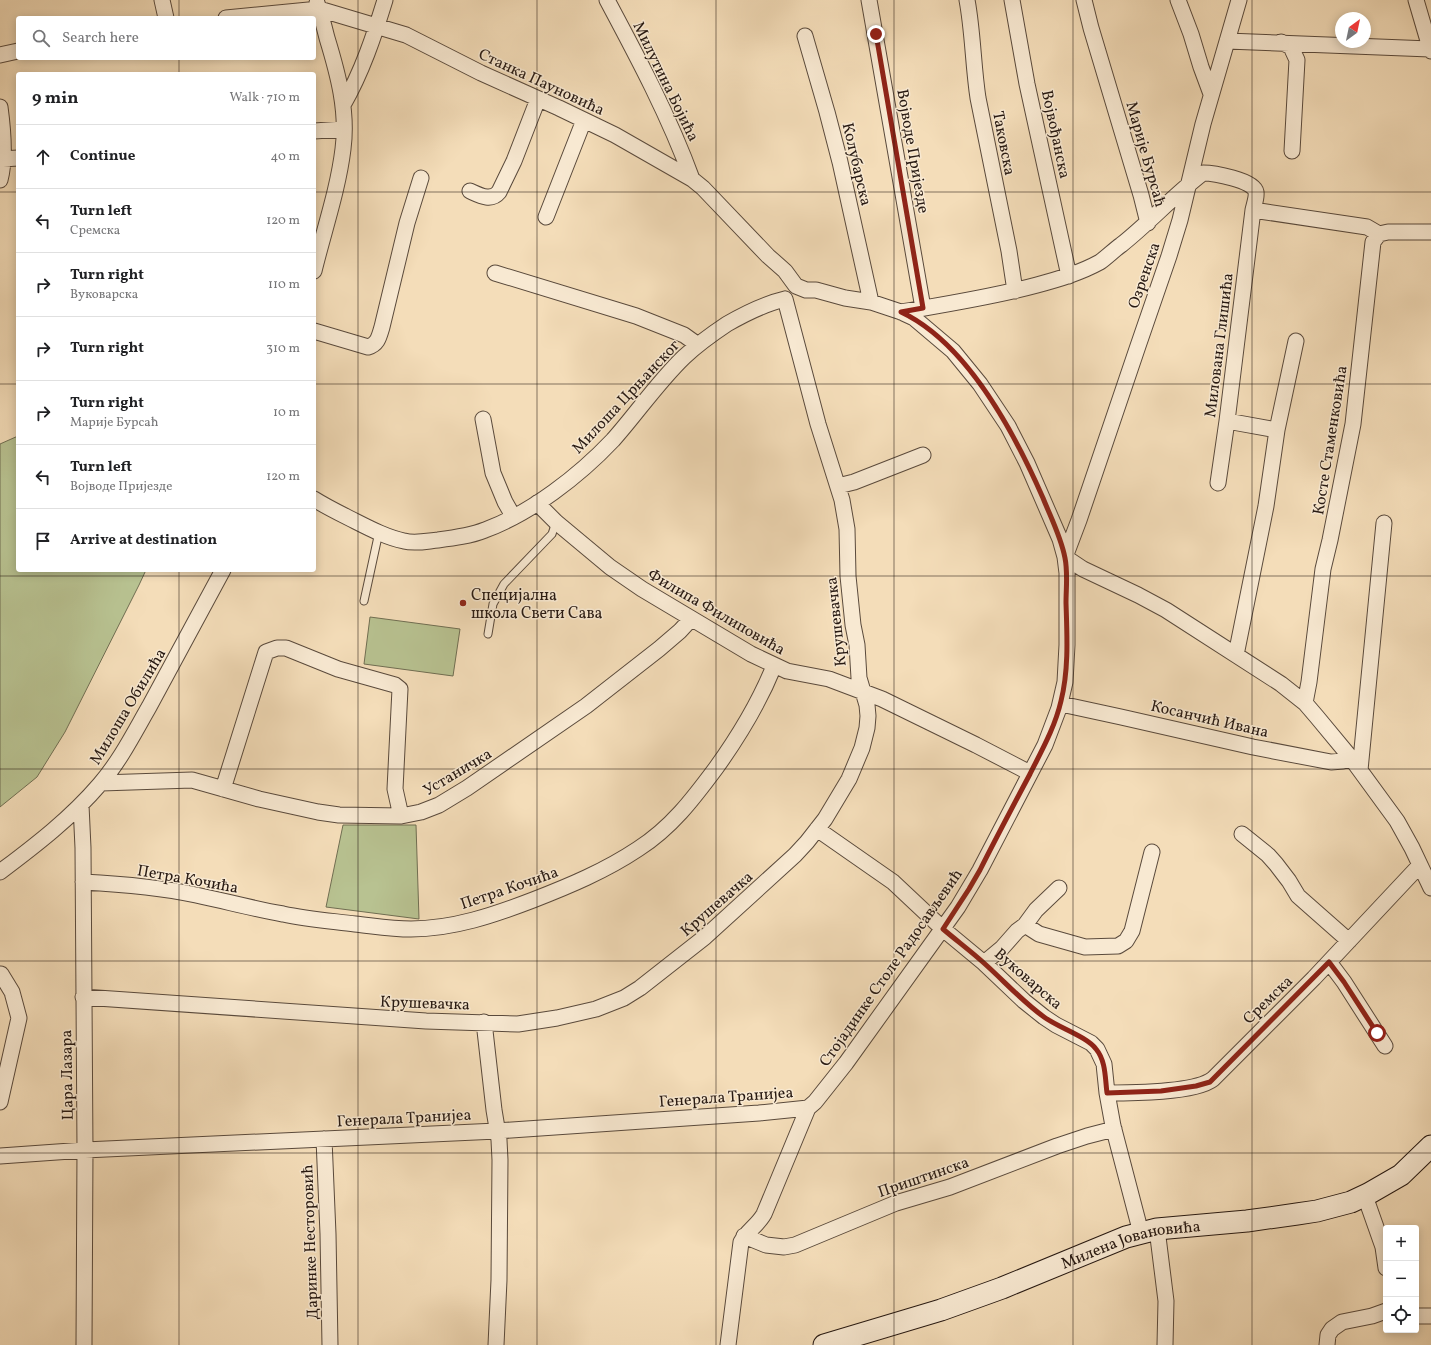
<!DOCTYPE html>
<meta charset="utf-8">
<style>
:root{--surface:#fff;--page:#f2f2f2;--text:#202124;--muted:#757577;--line:#e0e0e0}
body{margin:0;font-family:Vollkorn,serif;background:var(--page);color:var(--text)}
.controls{position:absolute;right:12px;bottom:12px;display:grid;overflow:hidden;border-radius:4px;box-shadow:0 2px 10px #0003}
.controls button{width:36px;height:36px;display:grid;place-items:center;padding:0;border:0;border-bottom:1px solid var(--line);background:var(--surface);color:var(--text);font:20px sans-serif}
.compass{position:absolute;left:1335px;top:12px;width:36px;height:36px;border-radius:50%;background:var(--surface);box-shadow:0 2px 10px #0003;rotate:33deg}
.stop{position:absolute;width:12px;height:12px;margin:-9px;border:3px solid #8f2418;border-radius:50%;background:#fff}
.stop.end{background:#8f2418;border-color:#fff;box-shadow:0 1px 4px #0008}
.list{margin:0;padding:0;list-style:none}
h2{display:flex;justify-content:space-between;align-items:center;height:52px;margin:0;padding:0 16px;font-size:17px}
h2 small{font-size:13px;font-weight:400;color:var(--muted)}
.list li{display:grid;grid-template-columns:26px 1fr auto;gap:12px;align-items:center;box-sizing:border-box;height:64px;padding:0 16px;border-top:1px solid var(--line)}
.list b{display:block;font-size:15px;white-space:nowrap}
.list p{margin:0;font-size:13px;white-space:nowrap;color:var(--muted)}
.list em{font-size:13px;font-style:normal;color:var(--muted)}
.icon{flex:none;width:22px;height:22px;fill:none;stroke:currentColor;stroke-width:2;stroke-linecap:round;stroke-linejoin:round}
.map{position:relative;flex:none;width:1431px;height:1345px;overflow:hidden}
.search{position:absolute;background:var(--surface);box-shadow:0 2px 10px #0003;left:16px;top:16px;width:300px;height:44px;display:flex;align-items:center;gap:10px;box-sizing:border-box;padding:0 14px;border-radius:4px;color:var(--muted);font-size:15px}
.panel{position:absolute;background:var(--surface);box-shadow:0 2px 10px #0003;left:16px;top:72px;width:300px;height:500px;border-radius:4px}
.map>svg:first-child{display:block}
</style>
<div class="map">
<svg width="1431" height="1345" viewBox="0 0 1431 1345">
<rect width="100%" height="100%" fill="#f4ddb9"/>
<filter id="stains"><feTurbulence type="fractalNoise" baseFrequency=".005" numOctaves="4"/><feColorMatrix values="0 0 0 0 .2 0 0 0 0 .09 0 0 0 0 .02 0 0 0 .5 -.17"/></filter>
<radialGradient id="worn" r=".72"><stop offset=".6" stop-color="#630" stop-opacity="0"/><stop offset="1" stop-color="#630" stop-opacity=".3"/></radialGradient>
<path fill="#b8c291" stroke="#706e52" d="M18,436V570H146L139,585L65,732L37,777L0,807V444Z
M370,617L460,629L453,676L364,664Z
M343,825H416L419,919L326,907Z"/>
<g fill="none" stroke-linecap="round" stroke-linejoin="round">
<defs>
<path id="lane" d="M364,601L379,532
M488,634L493,604L504,584L552,534L556,522"/>
<path id="street" d="M162,0L166,18
M607,0C638,58 669,116 692,179
M869,0L923,308
M967,0C973,32 973,65 978,98L1009,251L1015,291
M1012,0L1027,84L1069,276
M1084,0L1091,28L1141,195L1148,223
M1178,0L1191,34L1201,67L1211,94
M1416,0L1431,51
M226,18L319,9L406,35L481,73L559,108L615,135L692,179L703,188L768,256L785,271L796,286
M805,36L827,112L840,162L871,302
M1227,41L1430,49
M1281,42L1291,47L1297,60L1292,151
M0,55L18,51
M343,105C362,72 374,36 385,0
M0,107C3,129 6,158 0,180
M314,131L344,129
M3,159L18,158
M470,191C479,195 491,202 499,192L514,161L538,99
M1253,210L1367,227L1379,234
M546,217L584,120
M314,271C324,230 338,190 343,149C348,111 338,74 327,38C324,26 321,14 317,3
M495,273L636,316L684,335L698,345
M901,312C947,304 993,297 1037,285C1059,279 1080,273 1100,262C1107,257 1114,250 1121,245C1150,222 1174,195 1203,173C1213,173 1254,180 1256,192C1257,197 1254,205 1253,210L1227,421L1218,483
M314,331L368,347C378,344 379,337 382,327L407,223L421,178
M483,419L493,473L505,502L513,516
M1227,421L1277,430
M838,486L854,482L923,455
M314,499C325,506 337,512 349,518C367,527 385,537 404,541C415,544 427,541 438,540C454,538 470,536 485,530C531,513 579,476 613,440C637,413 658,382 684,357C697,345 712,334 727,324C746,313 764,304 785,299
M537,503L556,522L610,567L642,589L751,654L787,671L829,679L882,699L976,745L1030,773
M1065,557L1079,520L1138,346L1169,256L1180,220L1203,124L1239,0
M1065,557L1083,569L1138,595L1166,610L1281,684L1305,703L1317,717L1351,758L1397,821L1412,848L1431,888
M1236,655L1266,506L1277,430L1296,341
M1305,703L1309,682L1323,569L1330,540L1353,424L1373,242L1379,234L1388,232H1431
M1061,704L1121,717L1253,747L1331,762L1343,761L1351,758
M1360,770L1384,523
M101,783L192,780L259,799L318,812L339,815L401,816L421,812L439,805L467,788L586,706L659,649L680,631L691,619
M223,789L266,652L277,648H286L338,669L395,685L400,689L395,789L401,816
M81,805L83,848L85,1150L84,1345
M817,829L893,882L943,929L984,963L1024,1001L1044,1017L1056,1025L1091,1043L1097,1049L1104,1064L1107,1093L1113,1126L1141,1233
M1242,834L1268,855L1276,864L1289,881L1298,896L1349,941
M0,872C36,845 71,818 100,784C120,761 134,733 149,707C174,661 198,616 223,570
M83,882C121,884 159,887 196,895C225,901 254,909 283,914C306,919 331,921 355,924C374,926 392,929 411,929C453,929 494,915 533,900C569,886 605,871 638,849C671,828 693,799 716,768C739,736 759,703 774,666
M1025,925L1036,910L1059,888
M1329,962L1344,982L1385,1046
M984,963L1002,948L1017,931L1025,925L1039,934L1085,947L1118,946L1126,941L1132,931L1152,852
M83,997L426,1021L518,1024L557,1018L596,1009L624,998L640,988L705,937L795,855L807,842L825,819L849,779L862,748L867,728L868,716L867,705L859,678L857,645L853,625L848,576L847,529L842,500L818,424L785,299
M484,1022L494,1110L499,1140L500,1160L499,1280L496,1345
M1107,1093C1131,1093 1195,1093 1213,1079L1314,978L1420,865
M0,1102L19,1018L12,992L1,974
M324,1139L328,1234L330,1345
M0,1156L85,1150L497,1131L759,1113L808,1108
M1365,1196L1383,1247L1386,1268
M1157,1229L1166,1301L1165,1345
M744,1236L766,1245L784,1247L795,1245L896,1203L950,1187L1057,1146L1087,1136L1114,1129
M1416,1316H1431
M728,1345L741,1242C747,1231 758,1225 764,1214L808,1108L815,1102L846,1063L958,907L980,870L1045,745L1059,708L1065,682L1067,645V573L1065,557L1060,539L1027,463L1008,426L980,384L953,351L914,318L901,312L871,302L845,298L816,290H806L796,286
M1327,1345L1328,1335L1332,1329L1342,1322L1372,1316L1386,1311"/>
<g id="secondary">
<path id="s1" d="M824,1345L941,1310L1002,1288L1126,1237L1157,1229L1247,1221L1297,1214L1317,1211L1351,1202L1368,1194L1401,1175L1431,1146"/>
</g>
</defs>
<use href="#lane" stroke="#5a4a3c" stroke-width="9"/>
<use href="#street" stroke="#5a4a3c" stroke-width="17"/>
<use href="#secondary" stroke="#271912" stroke-width="23"/>
<use href="#lane" stroke="#f8e9d2" stroke-width="7"/>
<use href="#street" stroke="#f8e9d2" stroke-width="15"/>
<use href="#secondary" stroke="#f8e9d2" stroke-width="21"/>
</g>
<g fill="none" stroke-linecap="round" stroke-linejoin="round">
<path stroke="#8f2418" stroke-width="5" d="M876,34L923,308L901,312C967,343 1015,434 1043,498C1051,518 1061,537 1065,558C1068,573 1066,588 1066,603C1067,635 1069,669 1061,701C1055,727 1042,750 1030,774C1013,806 996,838 980,870L969,889L943,929C957,941 972,952 985,964C1005,982 1023,1002 1044,1017C1059,1028 1086,1036 1096,1049C1106,1061 1105,1078 1107,1093L1161,1091L1196,1086L1210,1082L1329,962L1344,982L1377,1033"/>
</g>
<path fill="none" stroke="#271912" stroke-width="1" stroke-opacity="0.55" d="M179,0V18M358,0V1345M537,0V1345M716,0V1345M894,0V1345M1073,0V1345M1252,0V1345M179,58V74M0,192H18M314,192H1431M0,384H18M314,384H1431M179,570V1345M0,576H1431M0,769H1431M0,961H1431M0,1153H1431"/>
<circle fill="#8f2418" stroke="#f8e9d2" stroke-width="1.5" cx="463" cy="603" r="4"/>
<g text-anchor="middle" stroke-width="3" stroke-linejoin="round" paint-order="stroke">
<g font-size="16" fill="#271912" stroke="#f8e9d2">
<text transform="translate(542 81) rotate(25)" y="6">Станка Пауновића</text>
<text transform="translate(667 81) rotate(64)" y="6">Милутина Бојића</text>
<text transform="translate(1057 134) rotate(78)" y="6">Војвођанска</text>
<text transform="translate(1005 143) rotate(79)" y="6">Таковска</text>
<text transform="translate(914 151) rotate(80)" y="6">Војводе Пријезде</text>
<text transform="translate(1147 154) rotate(74)" y="6">Марије Бурсаћ</text>
<text transform="translate(858 164) rotate(77)" y="6">Колубарска</text>
<text transform="translate(1143 275) rotate(-71)" y="6">Озренска</text>
<text transform="translate(1218 345) rotate(-83)" y="6">Милована Глишића</text>
<text transform="translate(625 396) rotate(-47)" y="6">Милоша Црњанског</text>
<text transform="translate(1329 440) rotate(-81)" y="6">Косте Стаменковића</text>
<text transform="translate(717 611) rotate(30)" y="6">Филипа Филиповића</text>
<text transform="translate(835 622) rotate(-96)" y="6">Крушевачка</text>
<text transform="translate(127 706) rotate(-59)" y="6">Милоша Обилића</text>
<text transform="translate(1210 718) rotate(13)" y="6">Косанчић Ивана</text>
<text transform="translate(457 771) rotate(-31)" y="6">Устаничка</text>
<text transform="translate(188 878) rotate(10)" y="6">Петра Кочића</text>
<text transform="translate(509 887) rotate(-19)" y="6">Петра Кочића</text>
<text transform="translate(716 903) rotate(-41)" y="6">Крушевачка</text>
<text transform="translate(890 967) rotate(-55)" y="6">Стојадинке Столе Радосављевић</text>
<text transform="translate(1029 978) rotate(41)" y="6">Вуковарска</text>
<text transform="translate(1267 999) rotate(-44)" y="6">Сремска</text>
<text transform="translate(425 1002) rotate(2)" y="6">Крушевачка</text>
<text transform="translate(66 1075) rotate(-91)" y="6">Цара Лазара</text>
<text transform="translate(726 1096) rotate(-4)" y="6">Генерала Транијеа</text>
<text transform="translate(404 1117) rotate(-3)" y="6">Генерала Транијеа</text>
<text transform="translate(923 1176) rotate(-19)" y="6">Приштинска</text>
<text transform="translate(309 1242) rotate(-92)" y="6">Даринке Несторовић</text>
<text dy="6" stroke="none"><textPath href="#s1" startOffset="324">Милена Јовановића</textPath></text>
</g>
<g font-size="16" fill="#271912" stroke="#f8e9d2" text-anchor="start">
<text x="471" y="600">Специјална<tspan x="471" dy="18">школа Свети Сава</tspan></text>
</g>
</g>
<rect width="100%" height="100%" filter="url(#stains)"/>
<rect width="100%" height="100%" fill="url(#worn)"/>
</svg>
<div class="controls">
<button>+</button>
<button>−</button>
<button><svg class="icon" aria-label="locate" viewBox="0 0 24 24"><circle cx="12" cy="12" r="6"/><path d="M12 2v4M12 18v4M2 12h4M18 12h4"/></svg></button>
</div>
<svg class="compass" viewBox="-18 -18 36 36"><path d="M0-13l5 13h-10z" fill="#e53935"/><path d="M0 13l5-13h-10z" fill="#757577"/></svg>
<div class="stop" style="left:1377px;top:1033px"></div>
<div class="stop end" style="left:876px;top:34px"></div>
<div class="search"><svg class="icon" aria-label="search" viewBox="0 0 24 24"><circle cx="10" cy="10" r="6"/><path d="M15 15l6 6"/></svg>Search here</div>
<section class="panel">
<h2>9 min<small>Walk · 710 m</small></h2>
<ul class="list">
<li><svg class="icon" aria-label="ahead" viewBox="0 0 24 24"><path d="M12 20V5M6 11l6-6 6 6"/></svg><div><b>Continue</b></div><em>40 m</em></li>
<li><svg class="icon" aria-label="left" viewBox="0 0 24 24"><path d="M17 20v-9H6M10 6l-5 5 5 5"/></svg><div><b>Turn left</b><p>Сремска</p></div><em>120 m</em></li>
<li><svg class="icon" aria-label="right" viewBox="0 0 24 24"><path d="M7 20v-9h11M14 6l5 5-5 5"/></svg><div><b>Turn right</b><p>Вуковарска</p></div><em>110 m</em></li>
<li><svg class="icon" aria-label="right" viewBox="0 0 24 24"><path d="M7 20v-9h11M14 6l5 5-5 5"/></svg><div><b>Turn right</b></div><em>310 m</em></li>
<li><svg class="icon" aria-label="right" viewBox="0 0 24 24"><path d="M7 20v-9h11M14 6l5 5-5 5"/></svg><div><b>Turn right</b><p>Марије Бурсаћ</p></div><em>10 m</em></li>
<li><svg class="icon" aria-label="left" viewBox="0 0 24 24"><path d="M17 20v-9H6M10 6l-5 5 5 5"/></svg><div><b>Turn left</b><p>Војводе Пријезде</p></div><em>120 m</em></li>
<li><svg class="icon" aria-label="arrive" viewBox="0 0 24 24"><path d="M6 21V4h12l-3 4 3 4H6"/></svg><div><b>Arrive at destination</b></div></li>
</ul>
</section>
</div>
